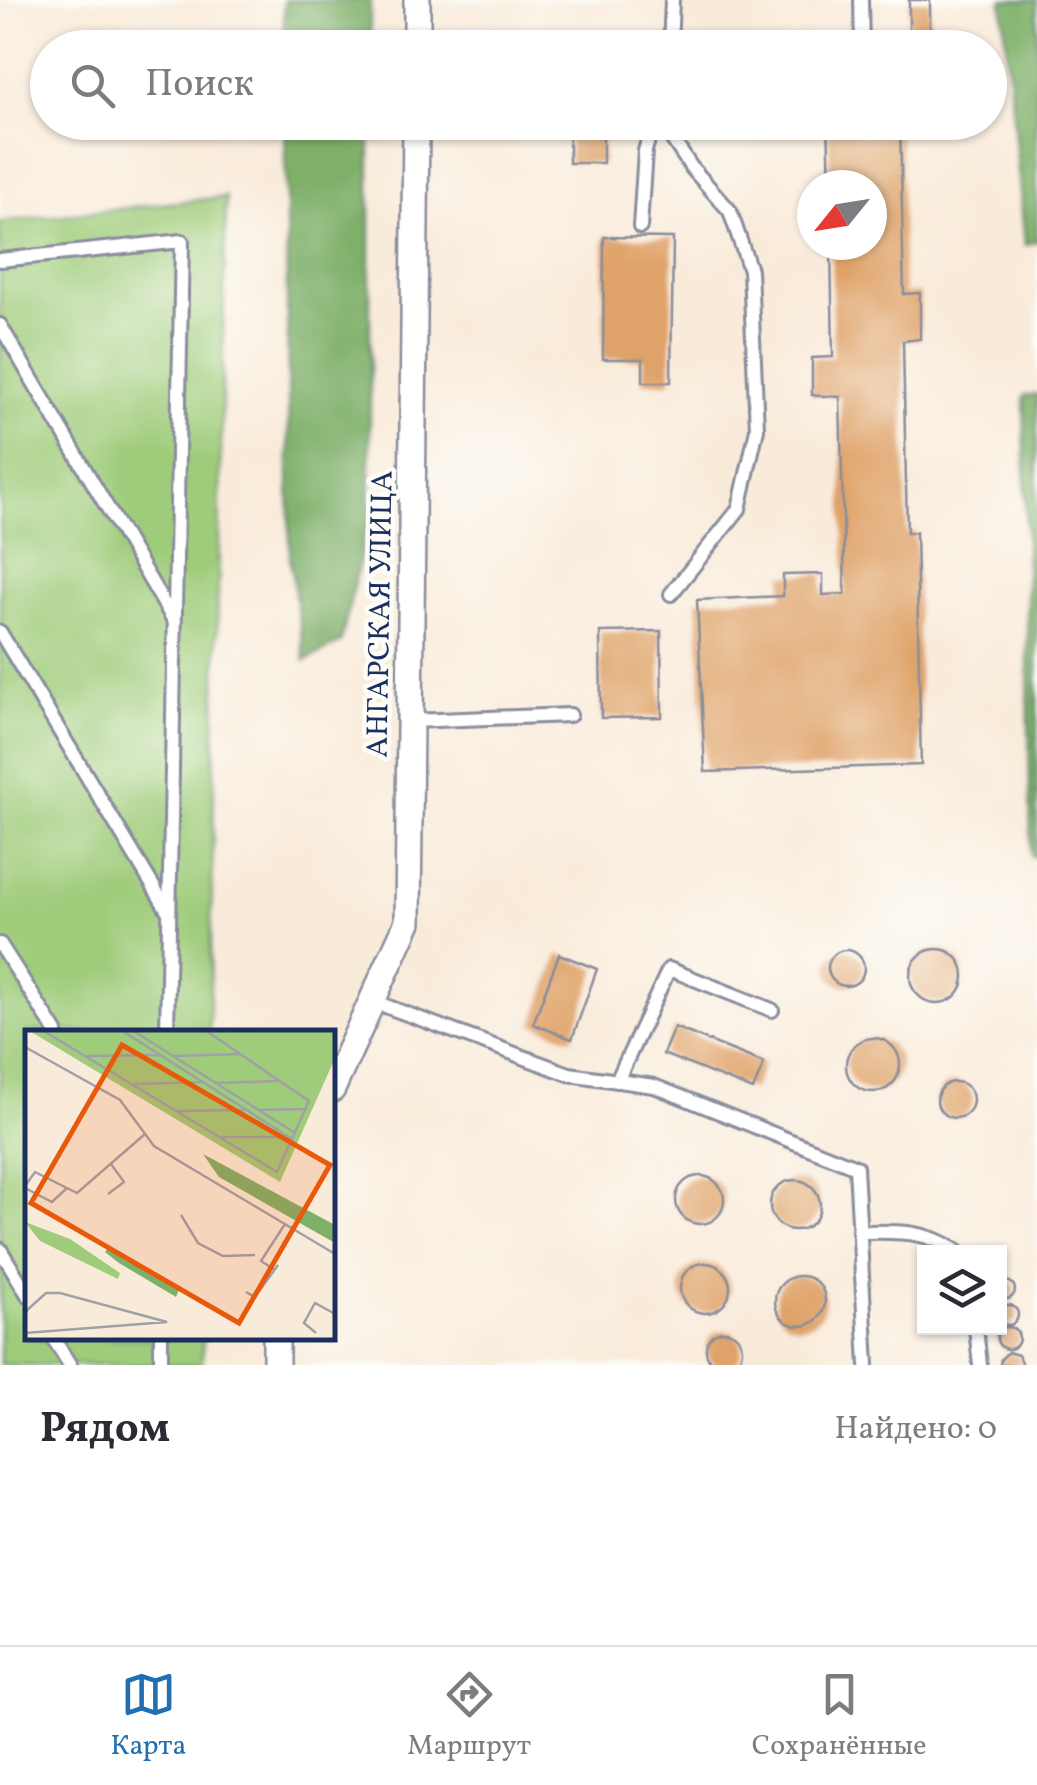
<!DOCTYPE html>
<html lang="ru">
<meta charset="utf-8">
<style>
:root{--surface:#fff;--page:#f7f7f7;--text:#2b2b33;--muted:#7c7c81;--line:#e1e1e2;--accent:#1f6fb2}
body{margin:0;font-family:Vollkorn,serif;background:var(--page);color:var(--text)}
.controls{position:absolute;right:30px;bottom:30px;display:grid;overflow:hidden;border-radius:0px;box-shadow:0 2px 8px #0004}
.controls button{width:90px;height:90px;display:grid;place-items:center;padding:0;border:0;border-bottom:2px solid var(--line);background:var(--surface);color:var(--text);font:50px sans-serif}
.compass{position:absolute;left:797px;top:170px;width:90px;height:90px;border-radius:50%;background:var(--surface);box-shadow:0 2px 8px #0004;rotate:240deg}
.list{margin:0;padding:0;list-style:none}
h2{display:flex;justify-content:space-between;align-items:center;height:130px;margin:0;padding:0 40px;font-size:42px}
h2 small{font-size:32px;font-weight:400;color:var(--muted)}
.icon{flex:none;width:55px;height:55px;fill:none;stroke:currentColor;stroke-width:2;stroke-linecap:round;stroke-linejoin:round}
.map{position:relative;flex:none;width:1037px;height:1365px;overflow:hidden}
.search{position:absolute;background:var(--surface);box-shadow:0 2px 8px #0004;left:30px;right:30px;top:30px;height:110px;display:flex;align-items:center;gap:25px;box-sizing:border-box;padding:0 35px;border-radius:55px;color:var(--muted);font-size:38px}
.sheet{height:280px;background:var(--surface)}
nav{display:flex;justify-content:space-around;align-items:center;box-sizing:border-box;height:140px;border-top:2px solid var(--line);background:var(--surface);font-size:28px;color:var(--muted)}
nav a{display:grid;justify-items:center;gap:5px}
nav .on{color:var(--accent)}
.map>svg:first-child{display:block}
</style>
<div class="map">
<svg width="1037" height="1365" viewBox="0 0 1037 1365">
<rect width="100%" height="100%" fill="#fdfcf7"/>
<filter id="ink" filterUnits="userSpaceOnUse"><feTurbulence type="fractalNoise" baseFrequency=".01" numOctaves="2"/><feDisplacementMap in="SourceGraphic" scale="20" xChannelSelector="R" yChannelSelector="G"/><feConvolveMatrix kernelMatrix="1 2 1 2 8 2 1 2 1" color-interpolation-filters="sRGB"/></filter>
<filter id="wash" filterUnits="userSpaceOnUse"><feTurbulence type="fractalNoise" baseFrequency=".0048" numOctaves="4" result="noise"/><feDisplacementMap in="SourceGraphic" scale="40" xChannelSelector="R" yChannelSelector="G"/><feGaussianBlur stdDeviation="2.25" result="paint"/><feColorMatrix in="noise" values="0 0 0 0 0 0 0 0 0 0 0 0 0 0 0 0 0 1.4 0 .05"/><feComposite in="paint" operator="in"/></filter>
<g filter="url(#wash)">
<rect width="100%" height="100%" fill="#f9ebda"/>
<path fill="#9fcc7a" stroke="#5d7e6c" stroke-width="2.5" d="M226,197L209,1032H28V1338H203L202,1365H0V222Z"/>
<path fill="#7fb06a" stroke="#4d7064" stroke-width="2.5" d="M284,0H370V47H284Z
M1002,0H1037V241L1025,245Z
M285,123H370V513L341,642L305,661L290,559Z
M1037,394V857L1031,856L1024,396Z"/>
<g id="blocks">
<path fill="#dfa268" d="M909,0H930V48H909Z
M569,122H603V163H569Z
M828,122H900L904,294L920,293V339L903,341L907,533L916,532L921,765L705,772L697,600L783,596V575L823,574V595L845,594L840,397L812,395V358L833,357L831,245H872V185H830Z
M604,237L673,238L671,382H643V359H603Z
M661,631L662,717L601,718L600,632Z
M910 976a27 27 0 1 1 54 0a27 27 0 1 1-54 0Z
M828 968a18 18 0 1 1 36 0a18 18 0 1 1-36 0Z
M559,954L597,969L572,1039L533,1024Z
M674,1027L764,1063L753,1090L663,1054Z
M846 1065a27 27 0 1 1 54 0a27 27 0 1 1-54 0Z
M937 1100a18 18 0 1 1 36 0a18 18 0 1 1-36 0Z
M676 1200a24 24 0 1 1 48 0a24 24 0 1 1-48 0Z
M770 1205a25 25 0 1 1 50 0a25 25 0 1 1-50 0Z
M680 1288a25 25 0 1 1 50 0a25 25 0 1 1-50 0Z
M775 1301a25 25 0 1 1 50 0a25 25 0 1 1-50 0Z
M997 1290a9 9 0 1 1 18 0a9 9 0 1 1-18 0Z
M998 1315a10 10 0 1 1 20 0a10 10 0 1 1-20 0Z
M997 1338a11 11 0 1 1 22 0a11 11 0 1 1-22 0Z
M706 1349a18 18 0 1 1 36 0a18 18 0 1 1-36 0Z
M1008,1352L1018,1355L1022,1365H1000L1001,1359Z"/>
</g>
</g>
<g filter="url(#ink)">
<use href="#blocks" fill-opacity="0" stroke="#8a8d9c" stroke-width="2.5"/>
<g fill="none" stroke-linecap="round" stroke-linejoin="round">
<defs>
<path id="lane" d="M861,0L862,48
M670,48L672,0
M661,122L691,167L730,211L750,270L757,429L739,509L671,594
M640,227L645,151L653,122
M0,260L182,241L167,1032
M0,325L173,619
M0,632L168,911
M411,721L570,715
M0,944L56,1032
M372,1001L569,1074L654,1086L856,1167L867,1365
M617,1081L669,969L772,1010
M859,1232C895,1231 928,1230 958,1252
M0,1249L28,1295
M976,1328L980,1365
M53,1338L70,1365
M161,1365V1338"/>
<path id="street" d="M417,48V0
M332,1089L408,922L416,122
M276,1338V1365"/>
</defs>
<use href="#lane" stroke="#8a8d9c" stroke-width="18"/>
<use href="#street" stroke="#8a8d9c" stroke-width="30"/>
<use href="#lane" stroke="#fff" stroke-width="12"/>
<use href="#street" stroke="#fff" stroke-width="25"/>
</g>
</g>
<g text-anchor="middle" stroke-width="9" stroke-linejoin="round" paint-order="stroke">
<g font-size="30" fill="#1b2f5e" stroke="#fdfcf7">
<text transform="translate(379 614) rotate(-89)" y="10">АНГАРСКАЯ УЛИЦА</text>
</g>
</g>
<g transform="translate(25 1030)">
<rect width="310" height="310" fill="#f9ebda"/>
<path d="M3,0H310V28L255,152ZM0,192L45,209L95,243L93,249L15,211Z" fill="#9fcc7a"/>
<path d="M178,124L310,195V213L194,147ZM84,217L155,257L151,267L94,233L80,222Z" fill="#7fb06a"/>
<path fill="none" stroke="#a0a0a8" stroke-width="2.5" d="M17,0L252,142L284,71L180,0M96,0L267,109M107,0L270,103M0,17L95,70L129,116L310,224M62,26L135,25M148,26L215,24M191,53L253,51M109,54L176,52M233,80L281,79M152,81L220,80M196,107H259M0,156L10,142L52,163L120,104M0,158L27,172L42,158M83,164L99,152L86,134M156,185L173,213L198,226L230,225M250,240L236,231L260,194M221,262L230,267L253,235M0,282L21,263H35L142,292L0,303M291,303L279,293L290,273L310,284"/>
<path fill="#e8590c" fill-opacity="0.15" stroke="#e8590c" stroke-width="5" d="M97,15L305,135L214,293L6,173Z"/>
<rect width="310" height="310" fill="none" stroke="#1b2f5e" stroke-width="5"/>
</g>
</svg>
<div class="controls">
<button><svg class="icon" aria-label="layers" viewBox="0 0 24 24"><path d="M12 4l9 5-9 5-9-5zM3 14l9 5 9-5"/></svg></button>
</div>
<svg class="compass" viewBox="-18 -18 36 36"><path d="M0-13l5 13h-10z" fill="#e53935"/><path d="M0 13l5-13h-10z" fill="#7c7c81"/></svg>
<div class="search"><svg class="icon" aria-label="search" viewBox="0 0 24 24"><circle cx="10" cy="10" r="6"/><path d="M15 15l6 6"/></svg>Поиск</div>
</div>
<section class="sheet">
<h2>Рядом<small>Найдено: 0</small></h2>
<ul class="list">
</ul>
</section>
<nav>
<a class="on"><svg class="icon" aria-label="map" viewBox="0 0 24 24"><path d="M3 6l6-2 6 2 6-2v14l-6 2-6-2-6 2zM9 4v14M15 6v14"/></svg>Карта</a>
<a><svg class="icon" aria-label="directions" viewBox="0 0 24 24"><path d="M12 3l9 9-9 9-9-9zM9 14v-3h6M13 9l2 2-2 2"/></svg>Маршрут</a>
<a><svg class="icon" aria-label="saved" viewBox="0 0 24 24"><path d="M7 4h10v16l-5-4-5 4z"/></svg>Сохранённые</a>
</nav>
